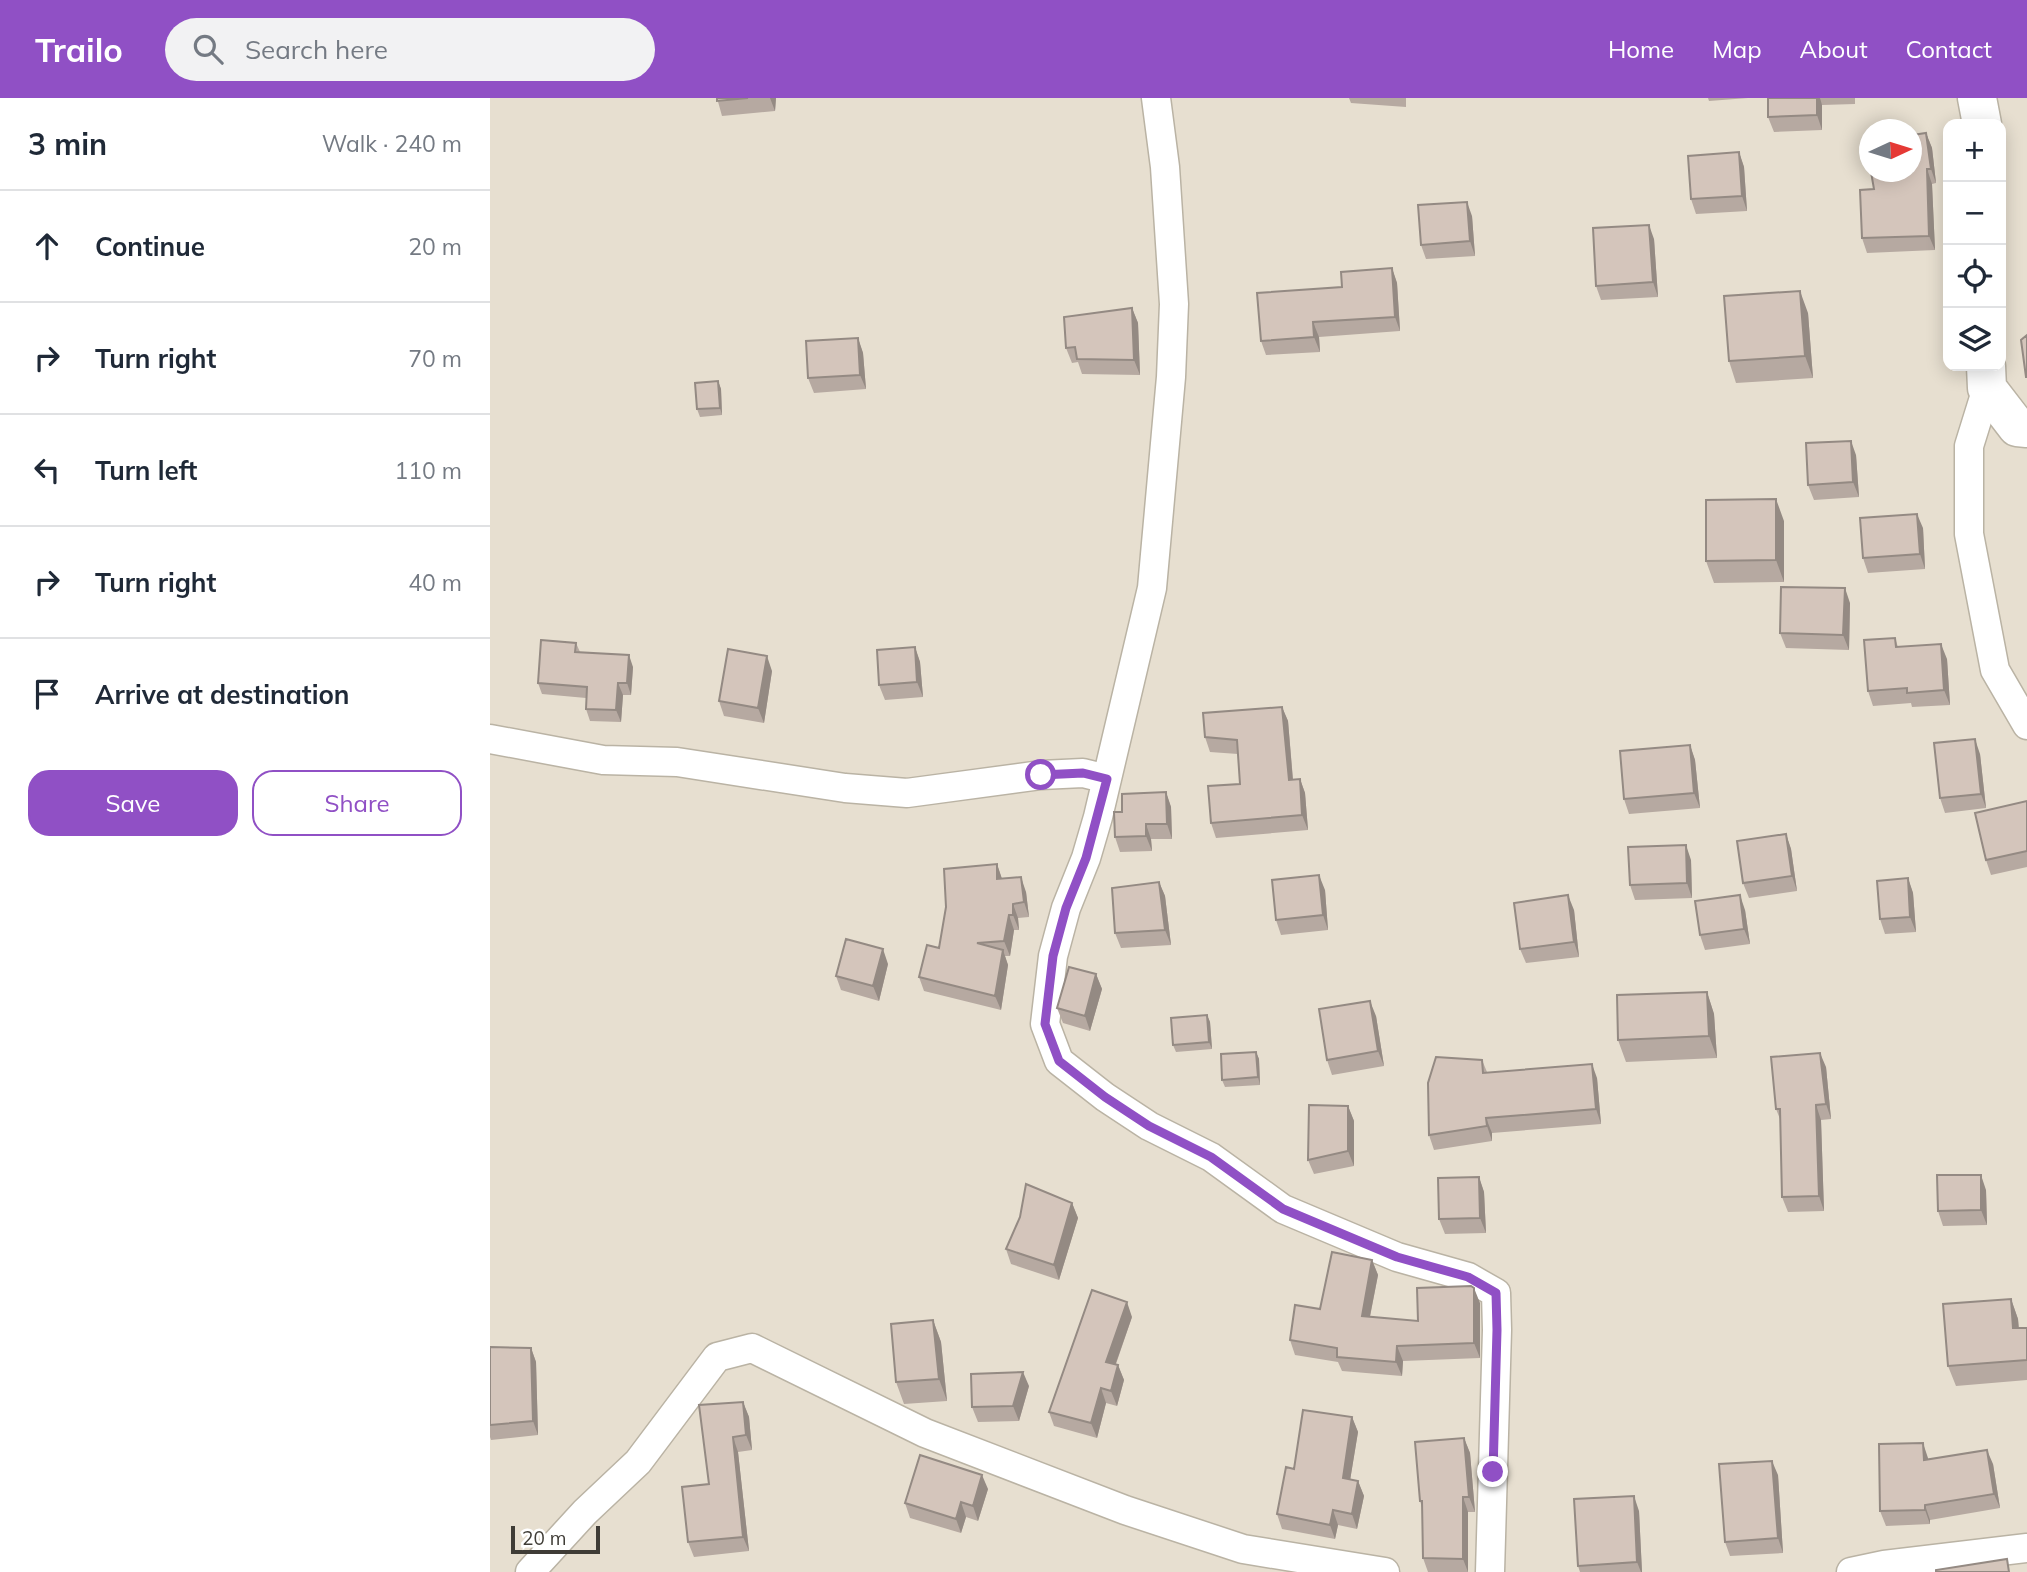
<!DOCTYPE html>
<meta charset="utf-8">
<style>
:root{--surface:#fff;--page:#f2f2f3;--text:#1f2937;--muted:#747a83;--line:#e0e1e3;--accent:#9050c5}
body{margin:0;font-family:Mulish,sans-serif;background:var(--page);color:var(--text)}
.controls{position:absolute;right:21px;top:21px;display:grid;overflow:hidden;border-radius:14px;box-shadow:0 4px 18px #0003}
.controls button{width:63px;height:63px;display:grid;place-items:center;padding:0;border:0;border-bottom:2px solid var(--line);background:var(--surface);color:var(--text);font:35px sans-serif}
.compass{position:absolute;left:1369px;top:21px;width:63px;height:63px;border-radius:50%;background:var(--surface);box-shadow:0 4px 18px #0003;rotate:86deg}
.scale{position:absolute;left:21px;bottom:18px;width:89px;box-sizing:border-box;padding-left:7px;border:4px solid #3f3c36;border-top:0;font-size:19px;line-height:24px;white-space:nowrap;color:#3f3c36;-webkit-text-stroke:5px #fff;paint-order:stroke}
.stop{position:absolute;width:21px;height:21px;margin:-16px;border:5px solid #9050c5;border-radius:50%;background:#fff}
.stop.end{background:#9050c5;border-color:#fff;box-shadow:0 2px 7px #0008}
.list{margin:0;padding:0;list-style:none}
h2{display:flex;justify-content:space-between;align-items:center;height:91px;margin:0;padding:0 28px;font-size:30px}
h2 small{font-size:23px;font-weight:400;color:var(--muted)}
.list li{display:grid;grid-template-columns:46px 1fr auto;gap:21px;align-items:center;box-sizing:border-box;height:112px;padding:0 28px;border-top:2px solid var(--line)}
.list b{display:block;font-size:26px;white-space:nowrap}
.list em{font-size:23px;font-style:normal;color:var(--muted)}
.actions{display:flex;gap:14px;padding:21px 28px}
.actions a{flex:1;padding:16px 0;border:2px solid var(--accent);border-radius:21px;text-align:center;font-size:24px;color:var(--accent)}
.actions .main{background:var(--accent);color:#fff}
.icon{flex:none;width:38px;height:38px;fill:none;stroke:currentColor;stroke-width:2;stroke-linecap:round;stroke-linejoin:round}
.map{position:relative;flex:none;width:1537px;height:1474px;overflow:hidden}
header{display:flex;align-items:center;gap:42px;box-sizing:border-box;height:98px;padding:0 35px;background:var(--accent);color:#fff}
header strong{font-size:33px}
nav{display:flex;gap:38px;margin-inline-start:auto;font-size:24px}
.search{width:490px;height:63px;background:var(--page);display:flex;align-items:center;gap:18px;box-sizing:border-box;padding:0 24px;border-radius:38px;color:var(--muted);font-size:26px}
main{display:flex}
aside{flex:1;background:var(--surface)}
.map>svg:first-child{display:block}
</style>
<header>
<strong>Trailo</strong>
<div class="search"><svg class="icon" aria-label="search" viewBox="0 0 24 24"><circle cx="10" cy="10" r="6"/><path d="M15 15l6 6"/></svg>Search here</div>
<nav><a>Home</a><a>Map</a><a>About</a><a>Contact</a></nav>
</header>
<main>
<aside>
<h2>3 min<small>Walk · 240 m</small></h2>
<ul class="list">
<li><svg class="icon" aria-label="ahead" viewBox="0 0 24 24"><path d="M12 20V5M6 11l6-6 6 6"/></svg><div><b>Continue</b></div><em>20 m</em></li>
<li><svg class="icon" aria-label="right" viewBox="0 0 24 24"><path d="M7 20v-9h11M14 6l5 5-5 5"/></svg><div><b>Turn right</b></div><em>70 m</em></li>
<li><svg class="icon" aria-label="left" viewBox="0 0 24 24"><path d="M17 20v-9H6M10 6l-5 5 5 5"/></svg><div><b>Turn left</b></div><em>110 m</em></li>
<li><svg class="icon" aria-label="right" viewBox="0 0 24 24"><path d="M7 20v-9h11M14 6l5 5-5 5"/></svg><div><b>Turn right</b></div><em>40 m</em></li>
<li><svg class="icon" aria-label="arrive" viewBox="0 0 24 24"><path d="M6 21V4h12l-3 4 3 4H6"/></svg><div><b>Arrive at destination</b></div></li>
</ul>
<div class="actions"><a class="main">Save</a><a>Share</a></div>
</aside>
<div class="map">
<svg width="1537" height="1474" viewBox="0 0 1537 1474">
<rect width="100%" height="100%" fill="#e7dfd0"/>
<g fill="none" stroke-linecap="round" stroke-linejoin="round">
<defs>
<path id="minor" d="M666,0L675,69L684,206L681,279L662,490L608,719L596,760L576,810L563,858L555,926L569,963L615,999L659,1028L721,1059L793,1111L907,1159L978,1179L1006,1195L1007,1232L1000,1474
M1497,290L1479,348V436L1505,572L1537,627
M0,641L113,662L187,664L355,690L417,695L551,677L593,675L617,681
M40,1474L95,1414L148,1364L227,1259L262,1250L435,1335L635,1412L753,1451L895,1474
M1361,1474L1394,1467L1537,1450"/>
<path id="secondary" d="M1487,0L1492,26
M1496,268L1497,290L1527,329L1537,330"/>
</defs>
<use href="#minor" stroke="#bab3a4" stroke-width="31"/>
<use href="#secondary" stroke="#bab3a4" stroke-width="41"/>
<use href="#minor" stroke="#fff" stroke-width="28"/>
<use href="#secondary" stroke="#fff" stroke-width="38"/>
</g>
<path fill="#b6a9a1" d="M227,0H286L285,13L232,18Z
M859,0H916V9L861,5Z
M1218,0H1258L1219,3Z
M1278,0H1365V6L1332,7V32L1284,34L1278,19Z
M1436,35L1442,50L1446,85L1442,86L1445,152L1377,155L1372,140L1384,91Z
M1249,54L1254,69L1257,113L1206,116L1201,101Z
M982,118L985,158L936,161L931,147Z
M1164,141L1168,199L1111,202L1106,188Z
M902,170L907,185L910,233L829,239L830,254L776,257L771,243L852,189Z
M642,210L648,225L650,277L592,276L588,264L582,265L576,250Z
M1318,215L1323,280L1246,285L1239,263Z
M368,240L373,255L376,291L324,295L318,280Z
M228,283L231,291L232,317L210,319L207,311Z
M1366,357L1369,399L1324,402L1318,387Z
M1294,423V484L1224,485L1216,463Z
M1433,430L1435,471L1378,475L1373,460Z
M1360,505L1359,552L1296,550L1290,535Z
M1405,540L1408,549L1457,561L1460,607L1422,609L1421,605L1383,608L1378,593Z
M86,545L90,554L143,569L141,597H133L131,624L100,623L96,611V600L52,596L48,585Z
M425,549L430,564L433,599L395,602L389,587Z
M282,573L274,625L234,618L229,603Z
M792,609L798,623L803,681H810L815,695L818,732L726,740L721,725L750,686L748,656L720,654L715,639Z
M1200,647L1205,662L1210,710L1139,716L1134,701Z
M1490,656L1496,710L1455,715L1450,700Z
M676,694L681,709L682,741H661L662,753L630,754L625,739L632,714Z
M1537,703V769L1501,777L1496,762Z
M1296,736L1301,751L1307,793L1259,800L1253,785Z
M1201,762L1202,800L1145,802L1140,787Z
M507,766L512,781L536,794L539,819L528,820L529,832H524L520,858H515L518,867L511,912L434,893L429,879Z
M1418,780L1423,795L1426,834L1395,836L1390,821Z
M669,784L675,798L681,847L631,850L625,835Z
M835,792L838,832L791,837L786,822Z
M1084,812L1089,859L1036,865L1030,851Z
M1255,812L1260,846L1215,852L1210,837Z
M398,866L389,903L351,892L346,878Z
M606,876L612,891L600,933L573,925L567,910Z
M1217,894L1224,916L1227,960L1136,964L1128,942Z
M717,917L720,924L722,951L686,954L683,947Z
M886,918L894,968L842,977L837,962Z
M766,954L769,961L770,987L735,989L732,982Z
M992,962L997,974L1107,980L1111,1026L1002,1035V1043L944,1052L939,1037Z
M1336,969L1341,1021L1331,1022L1334,1113L1298,1114L1292,1099L1290,1021L1286,1011Z
M858,1008L864,1023V1068L824,1076L818,1062Z
M989,1079L994,1094L996,1135L955,1136L949,1121Z
M1496,1092L1497,1127L1453,1128L1448,1113Z
M582,1105L588,1120L569,1182L521,1166L516,1151Z
M882,1162L888,1177L880,1219L928,1223L990,1205V1260L913,1263L912,1278L852,1273L848,1264L805,1257L800,1242L830,1211Z
M1521,1201L1528,1221L1529,1230H1537V1282L1466,1288L1458,1268Z
M642,1219L626,1266L628,1267L634,1282L627,1308L616,1305L607,1340L564,1328L559,1314Z
M443,1222L451,1244L457,1303L414,1306L406,1284Z
M0,1249L41,1250L46,1264L48,1337L1,1342L0,1339Z
M539,1288L529,1323L488,1324L482,1309Z
M253,1304L259,1319L262,1352L248,1354L259,1453L204,1459L198,1444L219,1386Z
M862,1319L868,1334L860,1382L868,1383L874,1398L867,1431L848,1427L845,1441L792,1431L787,1416L804,1371Z
M974,1340L980,1355L985,1414H978V1474H938L933,1460L932,1409L930,1403Z
M1438,1360V1361L1503,1366L1510,1410L1440,1422V1426L1396,1428L1390,1413Z
M1288,1377L1293,1455L1240,1458L1235,1444Z
M498,1391L488,1423L476,1419L471,1435L420,1420L415,1405Z
M1149,1413L1152,1474H1090L1088,1468Z"/>
<path fill="#948a83" d="M280,0H286L285,13Z
M1327,0H1330L1332,7V32L1327,17Z
M1436,35L1442,50L1446,85L1441,71Z
M1249,54L1254,69L1257,113L1252,98Z
M1437,71L1442,86L1445,152L1439,138Z
M977,104L982,118L985,158L980,143Z
M1159,127L1164,141L1168,199L1163,184Z
M902,170L907,185L910,233L905,219Z
M1310,193L1318,215L1323,280L1315,258Z
M642,210L648,225L650,277L644,262Z
M823,224L829,239L830,254L824,239Z
M368,240L373,255L376,291L370,277Z
M228,283L231,291L232,317L230,310Z
M1361,343L1366,357L1369,399L1363,384Z
M1286,401L1294,423V484L1286,462Z
M1427,416L1433,430L1435,471L1430,456Z
M1355,490L1360,505L1359,552L1353,537Z
M1451,546L1457,561L1460,607L1454,592Z
M425,549L430,564L433,599L427,584Z
M139,557L143,569L141,597L137,585Z
M277,558L282,573L274,625L268,610Z
M128,585L133,597L131,624L126,612Z
M792,609L798,623L804,696L799,682Z
M1485,641L1490,656L1496,710L1491,696Z
M1200,647L1205,662L1210,710L1204,695Z
M810,681L815,695L818,732L812,717Z
M676,694L681,709L682,741L677,726Z
M656,726L661,741L662,753L656,738Z
M1296,736L1301,751L1307,793L1302,778Z
M1196,747L1201,762L1202,800L1197,785Z
M507,766L512,781H507Z
M829,777L835,792L838,832L833,817Z
M531,779L536,794L539,819L534,804Z
M1418,780L1423,795L1426,834L1420,819Z
M669,784L675,798L681,847L675,832Z
M1078,797L1084,812L1089,859L1084,844Z
M1250,797L1255,812L1260,846L1254,831Z
M523,806L528,820L529,832L523,817Z
M519,817L524,832L520,858L514,843Z
M393,851L398,866L389,903L383,888Z
M513,852L518,867L511,912L505,898Z
M606,876L612,891L600,933L595,918Z
M1217,894L1224,916L1227,960L1219,938Z
M880,903L886,918L894,968L888,953Z
M717,917L720,924L722,951L719,944Z
M766,954L769,961L770,987L768,979Z
M1330,955L1336,969L1341,1021L1336,1006Z
M1102,966L1107,980L1111,1026L1106,1011Z
M1326,1007L1331,1022L1334,1113L1329,1098Z
M858,1008L864,1023V1068L858,1053Z
M996,1020L1002,1035V1043L997,1028Z
M1491,1077L1496,1092L1497,1127L1491,1112Z
M989,1079L994,1094L996,1135L990,1120Z
M582,1105L588,1120L569,1182L564,1167Z
M882,1162L888,1177L877,1233L872,1218Z
M984,1190L990,1205V1260L984,1245Z
M1521,1201L1528,1221L1530,1250L1523,1230Z
M637,1204L642,1219L621,1279L616,1264Z
M443,1222L451,1244L457,1303L449,1281Z
M907,1248L913,1263L912,1278L906,1264Z
M41,1250L46,1264L48,1337L43,1323Z
M628,1267L634,1282L627,1308L621,1293Z
M533,1274L539,1288L529,1323L523,1308Z
M611,1290L616,1305L607,1340L601,1325Z
M253,1304L259,1319L262,1352L256,1337Z
M862,1319L868,1334L858,1395L853,1380Z
M243,1339L248,1354L259,1453L253,1439Z
M974,1340L980,1355L985,1414L979,1399Z
M1433,1345L1438,1360L1439,1376L1434,1362Z
M1497,1352L1503,1366L1510,1410L1504,1396Z
M1282,1363L1288,1377L1293,1455L1288,1440Z
M492,1377L498,1391L488,1423L483,1408Z
M868,1383L874,1398L867,1431L862,1416Z
M1144,1398L1149,1413L1152,1474H1151L1147,1464Z
M973,1399L978,1414V1474L973,1461Z
M471,1404L476,1419L471,1435L466,1421Z
M1435,1407L1440,1422V1426L1435,1412Z
M843,1412L848,1427L845,1441L840,1427Z"/>
<path fill="#d4c5bb" stroke="#948a83" stroke-width="2" d="M227,0H258L227,3Z
M1278,0H1327V17L1278,19Z
M1436,35L1441,71H1437L1439,138L1372,140L1370,92L1384,91L1381,74H1422V37Z
M1378,43H1380V58Z
M1249,54L1252,98L1201,101L1198,58Z
M977,104L980,143L931,147L928,107Z
M1159,127L1163,184L1106,188L1103,130Z
M902,170L905,219L823,224L824,239L771,243L767,195L852,189L851,174Z
M1310,193L1315,258L1239,263L1234,198Z
M642,210L644,262L587,261L585,249L576,250L574,219Z
M1537,237V279H1536L1531,242Z
M368,240L370,277L318,280L316,243Z
M228,283L230,310L207,311L205,285Z
M1361,343L1363,384L1318,387L1316,345Z
M1286,401V462L1216,463V402Z
M1427,416L1430,456L1373,460L1370,420Z
M1291,489L1355,490L1353,537L1290,535Z
M1405,540L1406,549L1451,546L1454,592L1417,595V590L1378,593L1374,542Z
M51,542L86,545L85,554L139,557L137,585H128L126,612L96,611L97,589L48,585Z
M425,549L427,584L389,587L387,552Z
M238,551L277,558L268,610L229,603Z
M792,609L799,682L810,681L812,717L721,725L718,688L750,686L747,642L715,639L713,615Z
M1485,641L1491,696L1450,700L1444,645Z
M1200,647L1204,695L1134,701L1130,653Z
M676,694L677,726H656V738L625,739L624,714H632V696Z
M1537,703V753L1496,762L1485,715Z
M1296,736L1302,778L1253,785L1247,743Z
M1196,747L1197,785L1140,787L1138,749Z
M507,766V781L531,779L534,804L523,806V817H519L514,843L487,845L513,852L505,898L429,879L437,847L449,850L456,809L454,771Z
M829,777L833,817L786,822L782,782Z
M1418,780L1420,819L1390,821L1387,783Z
M669,784L675,832L625,835L622,790Z
M1078,797L1084,844L1030,851L1024,805Z
M1250,797L1254,831L1210,837L1205,803Z
M356,841L393,851L383,888L346,878Z
M579,869L606,876L595,918L567,910Z
M1217,894L1219,938L1128,942L1127,897Z
M880,903L888,953L837,962L829,911Z
M717,917L719,944L683,947L681,920Z
M766,954L768,979L732,982L731,956Z
M1330,955L1336,1006L1326,1007L1329,1098L1292,1099L1290,1011H1286L1281,959Z
M946,959L992,962L993,975L1102,966L1106,1011L996,1020L997,1028L939,1037L938,985Z
M819,1007L858,1008V1053L818,1062Z
M1447,1077H1491V1112L1448,1113Z
M989,1079L990,1120L949,1121L948,1080Z
M536,1086L582,1105L564,1167L516,1151L530,1119Z
M842,1154L882,1162L872,1218L928,1223L927,1190L981,1188L984,1190V1245L907,1248L906,1264L847,1259V1250L800,1242L805,1207L830,1211Z
M602,1192L637,1204L616,1264L628,1267L621,1293L611,1290L601,1325L559,1314Z
M1521,1201L1523,1230H1537V1262L1458,1268L1453,1206Z
M443,1222L449,1281L406,1284L401,1226Z
M0,1249L41,1250L43,1323L0,1327Z
M533,1274L523,1308L482,1309L481,1276Z
M253,1304L256,1337L243,1339L253,1439L198,1444L192,1389L219,1386L209,1307Z
M813,1312L862,1319L853,1380L868,1383L862,1416L843,1412L840,1427L787,1416L796,1369L804,1371Z
M974,1340L979,1399H973V1461L933,1460L932,1403H930L925,1344Z
M1433,1345L1434,1362L1497,1352L1504,1396L1435,1407V1412L1390,1413L1389,1346Z
M430,1357L492,1377L483,1408L471,1404L466,1421L415,1405Z
M1282,1363L1288,1440L1235,1444L1229,1366Z
M1144,1398L1147,1464L1088,1468L1084,1401Z
M1517,1461L1519,1474H1446V1472Z"/>
<g fill="none" stroke-linecap="round" stroke-linejoin="round">
<path stroke="#9050c5" stroke-width="9" d="M551,677L593,675L617,681L596,760L576,810L563,858L555,926L569,963L615,999L659,1028L721,1059L793,1111L907,1159L978,1179L1006,1195L1007,1232L1003,1374"/>
</g>
</svg>
<div class="controls">
<button>+</button>
<button>−</button>
<button><svg class="icon" aria-label="locate" viewBox="0 0 24 24"><circle cx="12" cy="12" r="6"/><path d="M12 2v4M12 18v4M2 12h4M18 12h4"/></svg></button>
<button><svg class="icon" aria-label="layers" viewBox="0 0 24 24"><path d="M12 4l9 5-9 5-9-5zM3 14l9 5 9-5"/></svg></button>
</div>
<svg class="compass" viewBox="-18 -18 36 36"><path d="M0-13l5 13h-10z" fill="#e53935"/><path d="M0 13l5-13h-10z" fill="#747a83"/></svg>
<div class="scale">20 m</div>
<div class="stop" style="left:551px;top:677px"></div>
<div class="stop end" style="left:1003px;top:1374px"></div>
</div>
</main>
